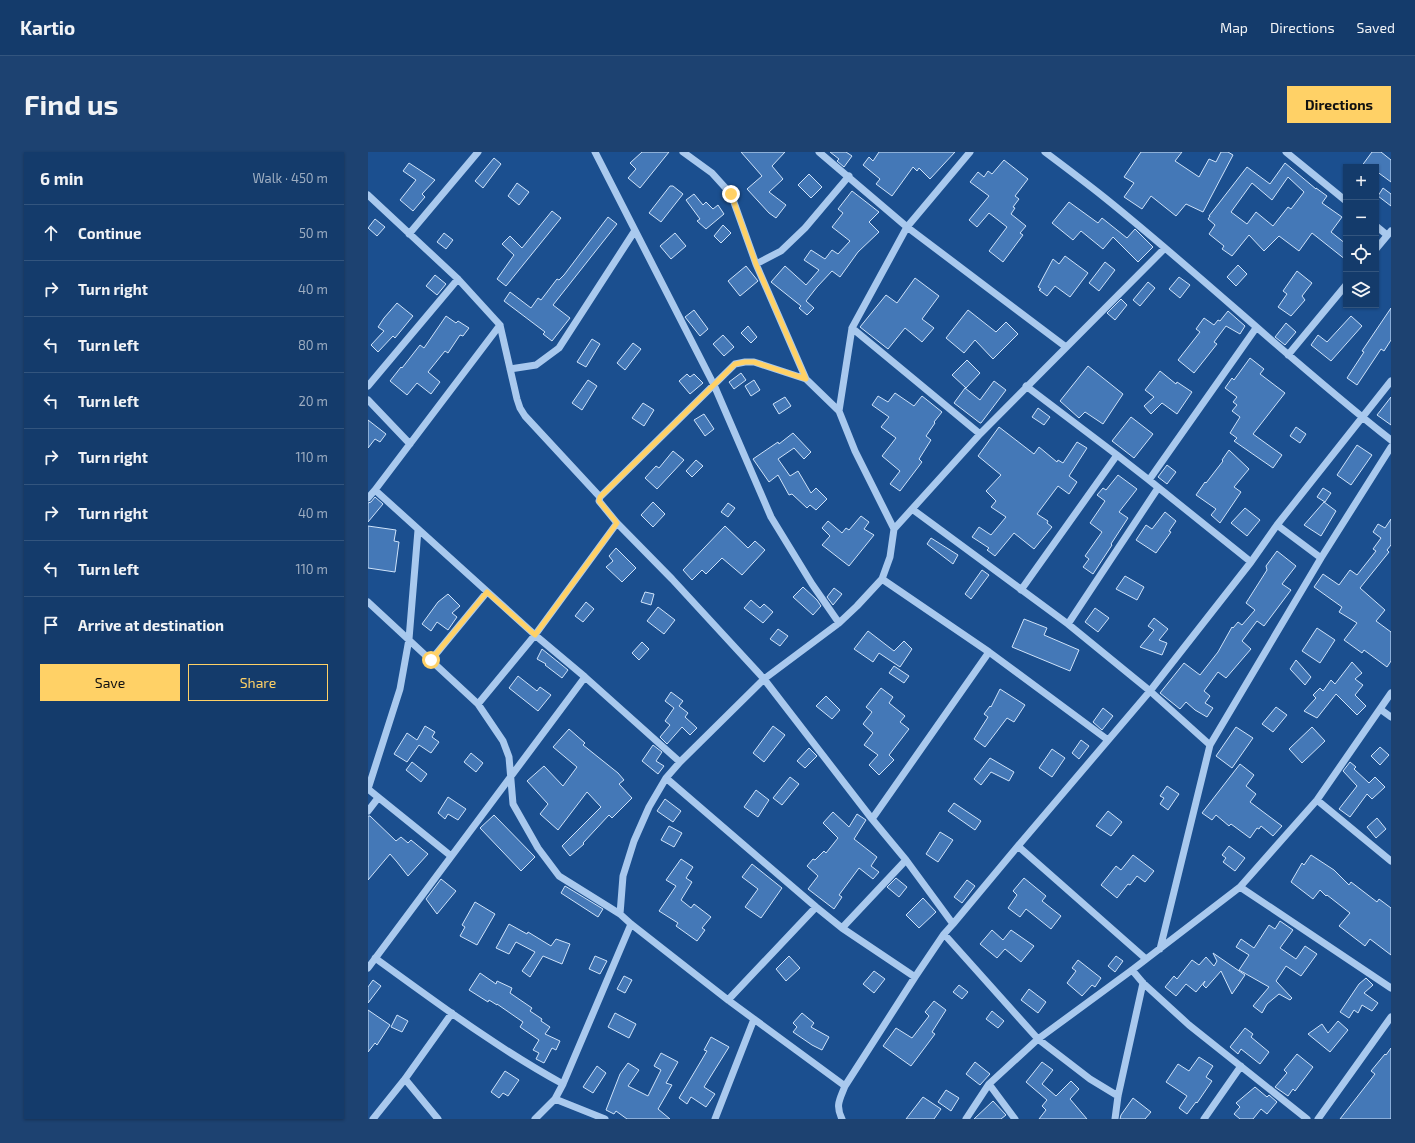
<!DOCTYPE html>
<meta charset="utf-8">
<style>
:root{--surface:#143b6b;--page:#1d4271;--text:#f1f3f6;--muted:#9dadc1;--line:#33557e;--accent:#ffd166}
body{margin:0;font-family:"Exo 2",sans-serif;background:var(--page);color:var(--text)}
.controls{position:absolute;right:12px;top:12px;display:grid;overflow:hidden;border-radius:0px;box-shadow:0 1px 3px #0004}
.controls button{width:36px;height:36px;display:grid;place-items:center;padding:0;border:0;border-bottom:1px solid var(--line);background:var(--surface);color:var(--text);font:20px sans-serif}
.stop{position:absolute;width:12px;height:12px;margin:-9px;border:3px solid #ffd166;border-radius:50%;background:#fff}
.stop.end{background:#ffd166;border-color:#fff;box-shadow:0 1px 4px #0008}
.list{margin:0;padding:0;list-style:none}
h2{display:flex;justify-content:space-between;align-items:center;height:52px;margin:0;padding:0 16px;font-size:17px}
h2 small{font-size:13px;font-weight:400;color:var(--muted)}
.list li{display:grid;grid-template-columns:26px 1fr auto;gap:12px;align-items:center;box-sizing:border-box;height:56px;padding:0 16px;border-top:1px solid var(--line)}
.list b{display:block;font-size:15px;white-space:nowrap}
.list em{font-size:13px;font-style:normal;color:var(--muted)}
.actions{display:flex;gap:8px;padding:12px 16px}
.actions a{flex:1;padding:9px 0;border:1px solid var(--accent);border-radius:0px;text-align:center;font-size:14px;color:var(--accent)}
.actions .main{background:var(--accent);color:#111}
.icon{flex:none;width:22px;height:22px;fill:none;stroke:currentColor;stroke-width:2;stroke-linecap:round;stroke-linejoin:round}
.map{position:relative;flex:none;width:1023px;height:967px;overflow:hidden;border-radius:0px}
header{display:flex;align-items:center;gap:24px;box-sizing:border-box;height:56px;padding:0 20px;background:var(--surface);border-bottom:1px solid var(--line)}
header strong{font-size:19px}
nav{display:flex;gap:22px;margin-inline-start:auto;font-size:14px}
.intro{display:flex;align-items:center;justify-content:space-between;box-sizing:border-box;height:96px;padding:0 24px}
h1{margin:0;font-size:28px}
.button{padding:10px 18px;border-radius:0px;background:var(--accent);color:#111;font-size:14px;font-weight:700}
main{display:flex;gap:24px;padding:0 24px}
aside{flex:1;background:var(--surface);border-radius:0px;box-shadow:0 1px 3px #0004}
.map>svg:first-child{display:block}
</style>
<header>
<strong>Kartio</strong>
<nav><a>Map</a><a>Directions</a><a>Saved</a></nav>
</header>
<div class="intro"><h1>Find us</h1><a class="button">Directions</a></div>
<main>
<aside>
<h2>6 min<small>Walk · 450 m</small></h2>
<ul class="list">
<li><svg class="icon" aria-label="ahead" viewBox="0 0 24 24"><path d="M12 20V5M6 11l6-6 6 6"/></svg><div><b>Continue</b></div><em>50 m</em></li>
<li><svg class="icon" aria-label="right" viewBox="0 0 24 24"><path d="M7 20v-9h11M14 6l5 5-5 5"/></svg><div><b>Turn right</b></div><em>40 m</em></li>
<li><svg class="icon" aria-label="left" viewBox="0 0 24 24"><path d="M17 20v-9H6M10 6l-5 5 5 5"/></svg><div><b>Turn left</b></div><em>80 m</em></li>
<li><svg class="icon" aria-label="left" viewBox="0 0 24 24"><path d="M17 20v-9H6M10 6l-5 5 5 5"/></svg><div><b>Turn left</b></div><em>20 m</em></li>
<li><svg class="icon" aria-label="right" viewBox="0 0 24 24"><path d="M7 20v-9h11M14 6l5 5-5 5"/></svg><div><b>Turn right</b></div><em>110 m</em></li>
<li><svg class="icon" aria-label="right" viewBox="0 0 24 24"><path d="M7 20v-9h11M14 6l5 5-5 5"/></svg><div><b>Turn right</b></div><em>40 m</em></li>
<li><svg class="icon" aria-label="left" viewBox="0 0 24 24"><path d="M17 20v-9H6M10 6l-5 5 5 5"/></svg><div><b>Turn left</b></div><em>110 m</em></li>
<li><svg class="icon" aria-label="arrive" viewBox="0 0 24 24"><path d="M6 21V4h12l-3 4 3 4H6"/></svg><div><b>Arrive at destination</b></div></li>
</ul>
<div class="actions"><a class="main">Save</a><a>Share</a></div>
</aside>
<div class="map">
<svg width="1023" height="967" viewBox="0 0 1023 967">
<rect width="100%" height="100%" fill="#1b4f8f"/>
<path fill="#4478b7" stroke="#cfe3fa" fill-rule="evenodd" d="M274,0H301L272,36L260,26L268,17L262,11Z
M373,0H417L404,14L415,27L401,40L418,53L408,66L401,61L379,37L394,24Z
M462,0H478L484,4L476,15L469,9L471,7Z
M511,0H587L562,27L551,16L549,19L545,15L524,44L508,32L512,27L495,13L501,5L505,9Z
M773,0H814L807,9L831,25L841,7L848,10L853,0H860L865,3L835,60L818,52L808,64L783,44L774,57L756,45L766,31L756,25Z
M1004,0H1013L1023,8V30L1008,19V15H993Z
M126,6L133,12L115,36L107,29Z
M636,8L660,27L647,44L651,47L645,55L647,56L643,62L658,74L652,81L655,83L635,110L621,99L639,75L621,61L609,75L601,68L621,44L602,30L610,20L616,25L620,19L624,22Z
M41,11L67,28L54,42L57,45L45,59L32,48L48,28L35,19Z
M917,11L948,37V36L959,44L954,51L974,65L963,80L978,92V108L944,81L931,99L911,84L896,99L881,83L864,104L854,97L856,94L841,82L847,73L840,67L842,64H841L879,15L902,32ZM920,25L936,40L923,57L920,55L905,74L888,60L879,72L863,60L884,31L904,48Z
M441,22L454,35L443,46L430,33Z
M149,31L161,40L151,53L140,44Z
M302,34H305L315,42L293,70L281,61Z
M1015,36L1023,42V54L1010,44Z
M484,39L511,60L501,70L511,80L490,100L472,125L464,119L449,135L438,149L446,156L439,163L431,156L433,154L403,130L417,114L438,133L451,118L436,108L443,98L457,107L464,98L470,102L482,89L464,75L475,61L470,57Z
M326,42L335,53L338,50L345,57L350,53L356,62L338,77L329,69L332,67L318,48Z
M701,50L730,71L734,66L759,86L767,77L785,95L770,110L745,85L735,97L713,79L705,88L684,71Z
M184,59L193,66L138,134L129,127L146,103L134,92L142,84L154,96Z
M240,65L249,72L185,153L202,166L184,189L175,182L177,180L136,149L142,140L163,156L170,146L173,148L189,127L191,128L196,123Z
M7,67L17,75L9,84L0,76Z
M355,73L363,81L353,91L346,84Z
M76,81L85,88L78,97L69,90Z
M307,81L318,94L303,107L292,94Z
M697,104L720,121L702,145L687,134L679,144L671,138L673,137L670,135L685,107L691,112Z
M737,110L747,118L731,139L721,131Z
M870,113L879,122L868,134L859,125Z
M378,114L390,129L372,144L360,129Z
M929,119L944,131L934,144L937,148L923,164L910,155L919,142L915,139Z
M67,123L78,132L69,143L58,134Z
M811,125L822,133L812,146L801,137Z
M547,126L571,144L554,167L566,176L554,190L537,176L520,197L492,175L518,143L529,151Z
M780,130L787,136L772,154L765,148Z
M753,147L759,153L747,168L739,161Z
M29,151L45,164L27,186L25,184L10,200L3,193L16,179L10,175L16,166Z
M1023,156V188L1016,199L1013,197L989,233L979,226L996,200L994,199Z
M326,158L340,177L332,184L317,165Z
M600,158L628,180L638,170L650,182L625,207L607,188L596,201L578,186Z
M860,159L877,174L872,182L858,174L846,190L849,192L826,221L810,208L832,180L828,177L836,166L846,173L850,168L852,169Z
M78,164L88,171L90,169L101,176L95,184L92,183L80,201L77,199L60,220L72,230L63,242L49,231L39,243L22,229L33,215L34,216L52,193L56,196Z
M983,164L994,174L963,209L943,193L950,183L959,190Z
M918,171L928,180L917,193L907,185Z
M380,174L389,185L383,191L373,181Z
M355,183L366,195L356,204L345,192Z
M224,187L232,192L218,215L209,210Z
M265,191L273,197L257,218L249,211Z
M882,206L896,217L892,222L917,241L885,282L914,303L905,316L866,289L869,286L862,281L872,265L864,259L869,253L865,250L869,245L857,236L864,226L866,228Z
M599,208L612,221L598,236L584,223Z
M720,214L755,242L735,272L717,260L711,266L692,249Z
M792,219L808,232L809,230L824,240L809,262L794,251L783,262L776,254L786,245L777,238Z
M373,221L378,228L366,237L361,230Z
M319,222L322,225L326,222L335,231L322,242L311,229Z
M220,228L229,234L214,258L204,251Z
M386,228L392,238L383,244L377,234Z
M626,229L638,238L613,271H612L586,251L597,236L612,248Z
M527,241L546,254L554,244L574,260L566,270L567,271L558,284L563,288L551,307L554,310L532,339L522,332L532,319L514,304L528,286L513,275L521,265L504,253L510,244L520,250Z
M417,245L423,254L411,262L405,252Z
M1023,245V273L1009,263Z
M275,251L286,258L276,274L264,266Z
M670,256L682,265L676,273L664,265Z
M336,262L346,277L337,284L326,268Z
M763,265L785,282L766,306L744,289Z
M0,268L18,282L12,290L7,287L0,296Z
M631,275L666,302L671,295L689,310L690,308L695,311L709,290L719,296L701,324L709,330L701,342L690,334L669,362L680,369L679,371L684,375L666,397L646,381L627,404L619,398L621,396L604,385L611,375L623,383L638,365L623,355L628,349L618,339L633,323L610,304Z
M928,275L938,282L932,291L922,284Z
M425,281L443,300L436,307L426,296L410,307L422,324L430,319L443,341L448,336L459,347L448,358L442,353L439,356L424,342L421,343L410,323L401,330L385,307L410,290L411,292Z
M989,293L1004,303L983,333L969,323Z
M861,298L881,317L866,335L873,340L852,371L843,363L848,357L828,343L837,330L838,331L855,309L854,308Z
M305,299L316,308L289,337L277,326L288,314L291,316Z
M328,308L335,314L324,325L318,319Z
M799,313L808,320L799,332L790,325Z
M750,323L769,337L751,360L760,366L743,392L744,393L725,422L715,415L721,407L717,404L734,380L722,371L737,349L729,343L735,336L738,338Z
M955,336L963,341L957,350L949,345Z
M7,345L15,352L0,370V351L3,350Z
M285,350L297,362L285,375L273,363Z
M956,350L968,359L953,384L936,373Z
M360,351L367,356L360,365L353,360Z
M877,356L892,368L879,384L863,371Z
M797,360L808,369L801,379L803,380L788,401L768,388L778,373L784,377Z
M493,364L501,370L496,377L506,383L481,414L454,393L462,384L454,376L460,369L474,381L478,376L481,378Z
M1023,367V393L1019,398L1021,400L992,436L1017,458L1008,469L1023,480V509L1019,515L996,498L994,501L976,488L989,471L971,460L974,455L946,435L955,422L971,433L982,418L989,423L1008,399L1005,397L1013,386L1005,380L1010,372L1017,376Z
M0,374L28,378L26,389L31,390L27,420L0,416Z
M357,374L380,396L387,389L397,398L374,423L354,406L338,422L334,418L324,428L315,418Z
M563,386L590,403L585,412L559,392Z
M248,396L268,416L254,430L238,415L245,409L241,404Z
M909,399L928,414L914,432L923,438L896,474L889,469L874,489L883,497L858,526L850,520L836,539L842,544L837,551L845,556L839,565L827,558L818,550L812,557L792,541L816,511L832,523L850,500L864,475L865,476L870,470L874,473L887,458L878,451L899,418L898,414Z
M614,418L621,423L603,447L597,442Z
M757,424L776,435L769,448L748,437Z
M435,435L449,448L453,454L445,463L425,445Z
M466,436L474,442L465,453L459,445Z
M277,440L286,442L283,453L273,450Z
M80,442L92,454L84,461L89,465L80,478L69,470L63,479L54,472L70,450Z
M383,448L392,456L396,452L405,460L395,471L376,456Z
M218,450L226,457L215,470L207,464Z
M290,455L307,468L296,482L279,469Z
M727,456L741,466L730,480L717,470Z
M786,466L800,477L791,488L799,491L794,503L772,495L786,478L780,474Z
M656,467L679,476L676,483L711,498L702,519L644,495Z
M949,476L967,488L952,511L934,499Z
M410,477L420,484L412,494L402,487Z
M500,479L526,499L536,489L544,497L532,515L511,501L505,510L486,497Z
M274,490L281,497L271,508L264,501Z
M174,497L200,518L194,526L177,513L178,512L169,507Z
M928,508L943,525L937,533L922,517Z
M984,510L994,521L987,527L995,533L987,543L998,554L989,563L968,542L949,566L936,559L948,546L945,543L952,536L955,539L963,528L967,532Z
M526,514L541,524L536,531L521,521Z
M150,524L169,539L172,535L183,543L170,559L141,536Z
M513,536L525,545L521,551L537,564L532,570L541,577L521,603L526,608L511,623L501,613L510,603L496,593L505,581L495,572L504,560L498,555Z
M632,537L657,553L646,570L639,566L617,595L606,587L620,565L616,562L622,554L623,555Z
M303,540L315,549L311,554L320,561L317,565L329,576L322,583L314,575L299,592L292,585L302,573L297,569L306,556L297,549Z
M458,544L472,558L464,567L448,554Z
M908,555L919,563L905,580L894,572Z
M735,556L745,564L734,578L725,570Z
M57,574L67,580L64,585L71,590L63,601L51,593L39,610L26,602L39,581L49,588Z
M405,574L417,583L396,610L385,601Z
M868,575L885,586L864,616L848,604Z
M944,575L957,589L934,611L921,597Z
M201,577L217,591L215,593L250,621L256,628L251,632L264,646L244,666L241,663L215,691L216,692L202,704L194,694L233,655L219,640L190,678L172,662L180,652L159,629L176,614L195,634L209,615L185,595Z
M713,588L721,594L711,607L704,601Z
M285,593L294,600L288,609L296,614L290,622L274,609Z
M1012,595L1021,603L1012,613L1003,604Z
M441,596L449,604L437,616L429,609Z
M684,597L697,606L684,625L671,616Z
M103,601L115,611L108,620L96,610Z
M622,606L646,620L641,629L623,620L613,633L606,627Z
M44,610L59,622L53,630L38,618Z
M982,610L988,615L986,617L1001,631L1007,625L1017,635L1004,647L999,642L982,665L971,657L989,634L975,619Z
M872,612L886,623L878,634L888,642L882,650L914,674L905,684L893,674L891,677L889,676L882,686L863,672L861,674L848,663L844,668L834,661Z
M422,625L431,632L414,653L405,646Z
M799,634L811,642L800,658L792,652L796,646L792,644Z
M388,638L401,648L390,665L376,655Z
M80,645L98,657L90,668L80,662L77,667L70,661Z
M297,647L313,659L305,670L289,659Z
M586,651L613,669L607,678L580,659Z
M740,659L754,670L743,684L728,674Z
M465,660L481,675L489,662L498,668L486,687L509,705L503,714L511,720L505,727L491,716L471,743L474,745L466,757L440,737L450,724L439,714L445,707L447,708L456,699L458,701L470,686L455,671Z
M126,663L167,705L153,719L112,676Z
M0,664H2L28,689L33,685L40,691L43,688L60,702L40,724L29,710L22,702L0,728Z
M1009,666L1018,677L1008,686L999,675Z
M301,674L314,681L306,695L293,688Z
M572,680L585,688L570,710L558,702Z
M861,694L877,706L867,719L855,710L858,706L854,703Z
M765,703L786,719L777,730L769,724L762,733L760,732L749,746L733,733L748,714L753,718Z
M943,703L966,718L981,733L983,730L1009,750L1011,747L1023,756V803L1002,787L997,794L971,774L982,761L959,743L958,744L952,738L945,747L923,730L934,711L936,713Z
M313,707L325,715L318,726L324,730L313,748L323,756L326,752L343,765L334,776L337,778L329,789L308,774L310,771L291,759L308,734L298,728Z
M384,712L414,736L393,766L377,755L390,737L374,725Z
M528,726L539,735L531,745L519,735Z
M656,726L678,744L674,749L693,764L683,777L658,757L652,765L640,756L649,743L645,739Z
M73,727L88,739L69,762L58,747Z
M599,728L607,734L594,751L586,745Z
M197,734L235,757L230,765L193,741Z
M555,746L568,760L551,776L538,763Z
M107,750L127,762L109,793L92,784L97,775L94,773Z
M912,769L925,778L912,796L928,807L937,794L949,802L933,824L918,814L908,829L924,846L922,848L911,842L899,852L894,861L885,854L901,835L871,818L881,803L868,795L873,787L886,796L901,773L907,777Z
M141,772L159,782L160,780L183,794L188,787L202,792L194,812L175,804L162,825L154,819L167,800L148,790L141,802L128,796Z
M624,778L635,788L643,778L666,794L653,810L637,797L629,806L612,792Z
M845,801L877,823L864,842L853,819L838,836L835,833L837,829L828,840L818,832L808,844L797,835L806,824L809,827L824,808L831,813L838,805L846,814L849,809Z
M227,804L239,809L232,822L221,817Z
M421,804L432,816L418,829L408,817Z
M748,804L755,809L747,820L740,814Z
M710,808L733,826L727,835L724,833L714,844L699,831L708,819L704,816Z
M506,819L517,827L506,841L495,832Z
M112,821L128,832L129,829L144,836L142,841L164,856L162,859L174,867L173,869L182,875L177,882L192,889L188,898L184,896L176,911L168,907L171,901L165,898L171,888L152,875L155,870L129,852V853L121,848L120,850L101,838Z
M256,824L264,828L257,841L249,837Z
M998,826L1005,833L996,841L1010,851L1004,859L994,853L990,861L986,858L981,866L972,860L991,832Z
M5,828L13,834L0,851V835Z
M591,833L600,840L594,847L585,840Z
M661,837L678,850L670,861L653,848Z
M566,849L578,858L564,880L567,882L543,914L515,894L528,876L544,886L561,864L557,860Z
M0,858L22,873L9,893L7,891L0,900Z
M624,859L636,869L630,876L618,867Z
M247,861L268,872L261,886L240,875Z
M434,861L446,871L443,875L461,885L454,898L444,893L425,880L429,875L425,871Z
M29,863L40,869L34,880L23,875Z
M970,869L980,878L962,900L940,882L954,872L960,881Z
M877,876L885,882L883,885L901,900L892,912L873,897L870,902L862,895Z
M343,885L361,895L336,935L347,942L338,955L323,945L319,952L311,946L339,899L336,898Z
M1023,896V967H972L1007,922L1003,919L1017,902L1018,903Z
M293,901L310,910L298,931L304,933L290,957L302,967H259L248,959L246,962L238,958L252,922L260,911L271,918L260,934L280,944L293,918L286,914Z
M929,902L945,915L927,939L925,937L920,944L907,935L919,921L916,918Z
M831,905L845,914L838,925L844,929L829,951L828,950L819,962L811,956L819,944L798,930L810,912L821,919Z
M607,910L622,922L612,933L598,922Z
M674,910L685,918L674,932L688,944L703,929L711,937L702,947L719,967H671L678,958L674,954L679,948L658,930Z
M229,914L238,921L225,941L215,935Z
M137,919L151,928L140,944L135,941L131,946L123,940Z
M887,935L899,945L901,943L909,950L899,962L893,957L885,967H872L866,962L872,955L868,951Z
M578,938L591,946L583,959L570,950Z
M555,945L573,957L566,967H538Z
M765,946L783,960L777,967H752L753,963Z
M625,949L638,963L633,967H606Z"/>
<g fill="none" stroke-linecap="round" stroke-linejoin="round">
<path stroke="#a9c9ee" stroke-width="7" d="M315,0L344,21L363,42L388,112L438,227L471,259L487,299L526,377L522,405L514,427L489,454L471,471
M451,0L539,75L602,0
M677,0C697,15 717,30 737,46C834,124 925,211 1023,288
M918,0L978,49
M0,43L90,127L132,173L149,247L152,256L157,264L232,345L231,349L249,371L304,427L396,527L504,667L538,708L585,772L576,782L547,825L477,934L360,848L263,772L252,762L255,724L266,689L281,655L298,626L312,610
M1008,74L1019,83
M41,82L110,0
M1008,97L1023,79
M388,112L413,99L437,76L481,24
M484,176L612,282
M920,203L978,133
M142,217L168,213L191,196L266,80
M0,234L90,127
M658,234L749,303
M0,248L42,292
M471,259L484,176L539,75L698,195
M781,328L883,410
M7,338L132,173
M232,345L367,212L377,210H386L438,227
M0,346L7,338L167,483L217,525L312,610L396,527L471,471L444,432L403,365L346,233L227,0
M544,357L700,472L782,539L842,593
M909,373L953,406
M526,377L612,282L797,96
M653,438L749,303L781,328L888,176
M0,450L110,552L135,589L141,605L145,652L170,696L191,724L252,762
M700,472L790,336
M621,500L740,588
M63,508L119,440
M110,552L167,483L249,371
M1012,557L1023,565
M298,626L448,755L474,776L538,708
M0,637L32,537L41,487L50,378
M0,637L83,704
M949,648L1023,709
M0,659L10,646
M504,667L621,500L514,427
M650,694L778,807
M872,735L1023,836
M585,772L650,694L782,539L883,410L909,373L1023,229
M474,776L547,825
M576,782L670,887L764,818L872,735L949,648L1023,541
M792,797L842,593L953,406L1023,295
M7,806C68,850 129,896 195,932
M0,816L217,525
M764,818L775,831L821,873L939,967
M360,848L448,755
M37,927L70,967
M621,932L647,967
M187,947L237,967
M5,967L37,927L84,861
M167,967L187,947L195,932L263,772
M347,967L386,867
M474,967C467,953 472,947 477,934
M598,967L621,932L670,887L722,927L750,944
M747,967L750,944L775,831
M836,967L873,914
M950,967L1023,865"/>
</g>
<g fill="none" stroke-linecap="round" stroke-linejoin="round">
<path stroke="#ffd166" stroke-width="5" d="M63,508L119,440L167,483L249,371L231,349L232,345L367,212L377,210H386L438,227L388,112L363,42"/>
</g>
</svg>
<div class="controls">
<button>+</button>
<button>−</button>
<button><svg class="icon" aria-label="locate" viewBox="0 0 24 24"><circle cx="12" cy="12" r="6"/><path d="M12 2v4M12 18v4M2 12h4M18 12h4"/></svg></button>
<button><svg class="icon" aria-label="layers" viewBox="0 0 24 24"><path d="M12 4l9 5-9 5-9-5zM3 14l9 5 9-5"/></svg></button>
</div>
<div class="stop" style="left:63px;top:508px"></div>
<div class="stop end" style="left:363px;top:42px"></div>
</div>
</main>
